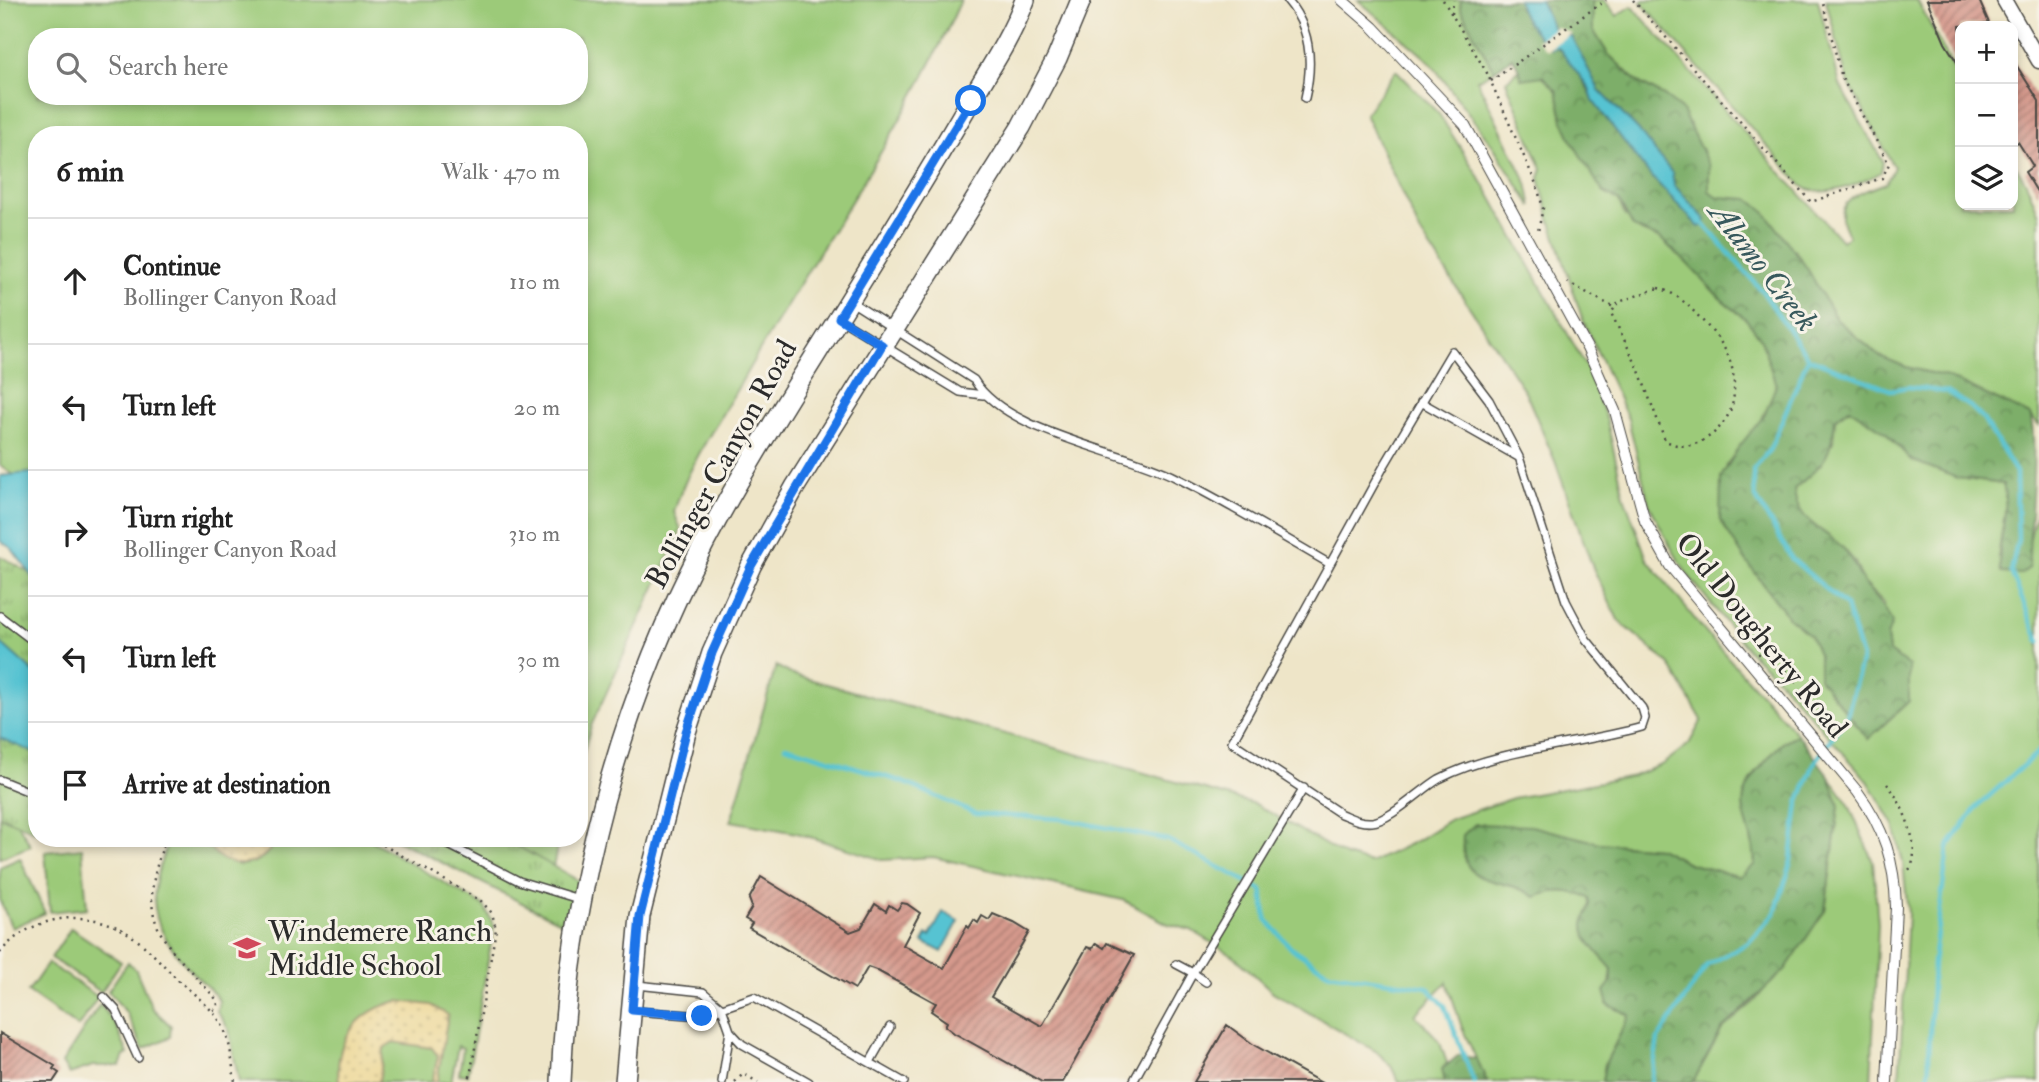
<!DOCTYPE html>
<meta charset="utf-8">
<style>
:root{--surface:#fff;--page:#f6f6f6;--text:#222;--muted:#767676;--line:#e0e0e0}
body{margin:0;font-family:"IM FELL Double Pica",serif;background:var(--page);color:var(--text)}
.controls{position:absolute;right:21px;top:21px;display:grid;overflow:hidden;border-radius:14px;box-shadow:0 4px 10px #0003}
.controls button{width:63px;height:63px;display:grid;place-items:center;padding:0;border:0;border-bottom:2px solid var(--line);background:var(--surface);color:var(--text);font:35px sans-serif}
.stop{position:absolute;width:21px;height:21px;margin:-16px;border:5px solid #1a73e8;border-radius:50%;background:#fff}
.stop.end{background:#1a73e8;border-color:#fff;box-shadow:0 2px 7px #0008}
.list{margin:0;padding:0;list-style:none}
h2{display:flex;justify-content:space-between;align-items:center;height:91px;margin:0;padding:0 28px;font-size:30px}
h2 small{font-size:23px;font-weight:400;color:var(--muted)}
.list li{display:grid;grid-template-columns:46px 1fr auto;gap:21px;align-items:center;box-sizing:border-box;height:126px;padding:0 28px;border-top:2px solid var(--line)}
.list b{display:block;font-size:26px;white-space:nowrap}
.list p{margin:0;font-size:23px;white-space:nowrap;color:var(--muted)}
.list em{font-size:23px;font-style:normal;color:var(--muted)}
.icon{flex:none;width:38px;height:38px;fill:none;stroke:currentColor;stroke-width:2;stroke-linecap:round;stroke-linejoin:round}
.map{position:relative;flex:none;width:2039px;height:1082px;overflow:hidden}
.search{position:absolute;background:var(--surface);box-shadow:0 4px 10px #0003;left:28px;top:28px;width:560px;height:77px;display:flex;align-items:center;gap:18px;box-sizing:border-box;padding:0 24px;border-radius:28px;color:var(--muted);font-size:26px}
.panel{position:absolute;background:var(--surface);box-shadow:0 4px 10px #0003;left:28px;top:126px;width:560px;height:721px;border-radius:28px}
.map>svg:first-child{display:block}
</style>
<div class="map">
<svg width="2039" height="1082" viewBox="0 0 2039 1082">
<defs>
<pattern id="forest-crowns" width="20" height="18" patternUnits="userSpaceOnUse" patternTransform="scale(1.75)"><rect width="20" height="18" fill="#7dae69"/><path d="M2 6a3 3 0 1 1 6 0M12 15a3 3 0 1 1 6 0" fill="none" stroke="#678e57"/></pattern>
<pattern id="sand-dots" width="8" height="8" patternUnits="userSpaceOnUse" patternTransform="scale(1.75)"><rect width="8" height="8" fill="#eeda9e"/><path d="M2 2h.1M6 6h.1" fill="none" stroke="#cb8" stroke-width="1.8" stroke-linecap="round"/></pattern>
<pattern id="park-tufts" width="24" height="20" patternUnits="userSpaceOnUse" patternTransform="scale(1.75)"><rect width="24" height="20" fill="#9cca79"/><path d="M3 7l-1-3M5 7V3M7 7l1-3M15 17l-1-3M17 17v-4M19 17l1-3" fill="none" stroke="#7fa463"/></pattern>
<pattern id="building-hatch" width="6" height="6" patternUnits="userSpaceOnUse" patternTransform="scale(1.75)"><rect width="6" height="6" fill="#d5998c"/><path d="M-1 1l2-2M0 6l6-6M5 7l2-2" fill="none" stroke="#ad7d73"/></pattern>
</defs>
<rect width="100%" height="100%" fill="#f7f3e8"/>
<filter id="ink" filterUnits="userSpaceOnUse"><feTurbulence type="fractalNoise" baseFrequency=".0143" numOctaves="2"/><feDisplacementMap in="SourceGraphic" scale="14" xChannelSelector="R" yChannelSelector="G"/><feConvolveMatrix kernelMatrix="1 2 1 2 8 2 1 2 1" color-interpolation-filters="sRGB"/></filter>
<filter id="wash" filterUnits="userSpaceOnUse"><feTurbulence type="fractalNoise" baseFrequency=".00686" numOctaves="4" result="noise"/><feDisplacementMap in="SourceGraphic" scale="28" xChannelSelector="R" yChannelSelector="G"/><feGaussianBlur stdDeviation="1.57" result="paint"/><feColorMatrix in="noise" values="0 0 0 0 0 0 0 0 0 0 0 0 0 0 0 0 0 1.4 0 .05"/><feComposite in="paint" operator="in"/></filter>
<g filter="url(#wash)">
<rect width="100%" height="100%" fill="#eee5c8"/>
<path fill="#9cca79" stroke="#647a52" stroke-width="2" fill-rule="evenodd" d="M0,0H961C903,131 818,248 747,372C722,417 689,462 674,512L681,530L591,726L579,768V135H37V472L13,475L0,465ZM37,37H579V96H37Z
M1358,0H1461L1460,8L1494,71L1477,80L1527,183L1532,207L1493,146L1430,62Z
M1592,0H1604L1617,16L1632,6L1842,241L1849,236C1827,203 1860,192 1886,183L1894,167L1847,80L1826,0H1917L1960,80V205H2013V162L2026,182L2039,215V426L2030,415L1947,377L1906,367L1879,356L1836,319L1795,250L1709,191L1702,150L1691,136L1690,124L1664,96L1636,81L1608,54L1593,30Z
M1644,0H1818L1840,85L1883,162L1881,172C1860,184 1823,200 1802,186L1641,2Z
M1520,69V75L1543,76L1557,91L1603,192L1619,201L1624,214L1641,231L1661,239L1685,261L1721,299L1746,319L1761,339L1776,385L1772,400L1757,427L1727,464L1720,520L1744,558L1789,618L1810,635L1819,656V678L1868,739L1909,701L1889,652L1884,603L1863,582L1855,562L1841,546L1805,519L1795,500L1794,489L1833,442L1835,419L1849,408L1884,431L1911,460L1957,478L2003,484L2007,499L1998,557L2029,568L2028,546L2039,503V475V1082H1899L1908,913L1903,863L1894,825L1868,781L1779,680L1749,651L1687,574L1669,544L1649,504L1628,419L1582,318L1549,216L1539,178L1542,169L1506,81Z
M1396,70L1439,114L1489,193L1588,370L1607,421L1624,496L1647,559L1706,633L1798,735C1782,740 1776,750 1765,762C1725,808 1753,815 1755,864L1740,877L1688,863L1659,848L1600,843L1497,882L1524,889L1535,897C1555,889 1569,890 1589,897L1592,908L1584,925L1594,947L1612,969L1607,1004L1630,1015L1605,1064L1602,1082H1487L1462,1028L1447,982L1415,1015L1439,1040L1447,1063L1442,1069L1445,1082H1399L1391,1066L1377,1052L1273,992L1234,956L1191,930L1168,924L1123,900L933,857L883,860L797,833L731,821L776,666L791,674L1255,804L1345,856L1370,863L1416,841L1451,819L1513,798L1634,776L1663,764L1689,744L1702,720L1670,665L1618,620L1593,568L1555,461L1526,393L1420,232L1365,114Z
M1829,776L1849,805L1873,862L1878,924L1871,1082H1693L1722,1029L1755,1001L1825,911L1839,806Z
M0,816L18,824L31,846L0,858Z
M170,838L187,842L190,838H206L238,865C256,865 270,856 275,838H367L484,906L494,926L468,1075L459,1074L463,1048L458,1046L451,1082H239L229,1030L217,1011L219,1000C211,989 201,981 192,972C148,924 145,898 170,838Z
M445,838H559L549,887Z
M82,848L87,908L50,912L45,852Z
M20,858L45,913L12,928L0,901V867Z
M71,928L121,962L101,992L51,958Z
M128,962L136,970L152,1008L171,1026L170,1037L143,1049L126,1012L108,991Z
M48,963L98,997L78,1027L28,992Z
M100,1004L115,1024L128,1054L124,1056L120,1066H93L69,1074L62,1063Z"/>
<path fill="url(#forest-crowns)" stroke="#546c4a" stroke-width="2" d="M1461,0H1518C1522,23 1538,33 1555,46C1566,53 1590,89 1593,101L1649,174L1699,227L1674,185L1672,173L1638,130L1599,90L1571,36L1553,29L1540,0H1592L1593,30L1608,54L1636,81L1664,96L1681,109L1709,166V191L1719,197L1749,199L1765,212L1807,268L1836,319L1879,356L1906,367L1947,377L2030,415C2039,446 2028,529 2029,568L2021,574L2001,573C1995,543 2011,515 2003,484L1957,478L1911,460L1884,431L1849,408L1835,419C1831,459 1824,463 1794,489C1796,520 1820,527 1841,546C1853,556 1855,570 1864,583C1877,601 1882,600 1892,623L1887,636L1889,652L1909,666V701L1868,739L1819,678V656L1810,635L1789,618L1744,558L1720,520L1721,477L1739,447L1765,414L1776,385L1761,339L1746,319L1721,299L1685,261L1661,239L1633,227L1619,201L1603,192L1574,145L1563,121L1557,91L1543,76L1521,79L1520,69L1512,58L1494,71L1460,8Z
M1798,735L1829,776L1839,806L1825,910L1785,970L1722,1029L1693,1082H1602L1605,1064L1630,1015L1608,1005L1604,991L1612,981V969C1603,958 1583,941 1584,925C1585,913 1593,911 1589,898C1570,890 1555,889 1535,897C1502,873 1459,893 1463,835L1475,824L1531,826L1600,843L1659,848L1688,863L1740,877L1755,864C1753,813 1724,810 1765,762C1776,750 1782,740 1798,735Z
M1459,1055L1477,1059L1487,1082H1445L1442,1069Z"/>
<path fill="url(#sand-dots)" stroke="#8c8264" stroke-width="2" d="M206,838H275C265,873 216,872 206,838Z
M398,1001L431,1005L448,1015L437,1082H432L438,1056L432,1048L393,1042L384,1048L379,1082H339C333,1040 359,1010 398,1001Z"/>
<path fill="url(#park-tufts)" stroke="#647a52" stroke-width="2" d="M0,556L37,577V832L0,816Z
M393,838H503L588,886L578,931Z"/>
<path fill="#57c3d2" stroke="#41777e" stroke-width="2" d="M1518,0H1540L1553,29L1571,36L1599,90L1638,130L1672,173L1674,185L1706,220L1704,225L1699,227L1649,174L1593,101L1589,88L1558,47L1551,49C1537,36 1521,19 1518,0Z
M37,472V582L11,548L0,541V476Z
M0,642L37,675V754L0,738Z
M943,912L959,921L942,952L923,942L927,935L930,936Z"/>
<path fill="#eee5c8" d="M1556,27L1571,33L1547,50L1537,40Z"/>
<g fill="none" stroke-linecap="round" stroke-linejoin="round">
<path stroke="#57c3d2" stroke-width="4.5" d="M1808,358L1890,390L1909,387L1947,392L1971,407L1983,419L2016,472L2018,539L2011,572L2039,641
M786,746L903,782L976,814L1063,819L1168,840L1262,890L1266,919L1291,948L1329,973L1427,987L1445,1006L1474,1082
M1651,1082L1658,1039L1707,965L1748,943L1775,913L1790,867L1798,803L1814,764L1847,716L1862,658L1846,606L1792,559L1755,496L1753,470L1770,449L1808,358L1762,291L1701,221
M1928,1082L1933,963L1948,847L1976,808L2039,751"/>
</g>
<g id="blocks">
<path fill="url(#building-hatch)" d="M1927,0H1979L1989,23L1960,26V67L1945,43Z
M2013,60L2039,101V195L2025,172L2033,166L2018,142L2013,145Z
M761,877L850,932L861,928L875,904L886,911L889,905L897,910L902,903L907,904L920,913L903,945L944,968L967,926L969,928L974,920L978,923L982,916L989,920L993,914L1014,923L1029,932L991,997L1042,1026L1087,947L1092,949L1096,943L1104,948L1107,943L1134,955L1063,1082H1042L954,1033L945,1026L947,1022L931,1011L936,1003L876,970L868,967L855,989L749,928L752,923L745,919L752,907L749,899Z
M1227,1025L1254,1045L1320,1082H1194Z
M0,1033L55,1066L53,1069L59,1073L53,1082H0Z"/>
</g>
</g>
<g filter="url(#ink)">
<use href="#blocks" fill-opacity="0" stroke="#484743" stroke-width="2"/>
<g fill="none" stroke-linecap="round" stroke-linejoin="round">
<defs>
<path id="service" d="M1287,0C1311,28 1313,64 1305,98
M850,301L974,380C1007,434 1123,450 1177,478C1229,504 1280,535 1330,564
M840,319L960,392L983,395
M1452,351L1489,400L1519,457L1566,601L1586,639L1642,708L1645,718L1642,727C1578,745 1497,749 1439,779C1422,789 1389,821 1372,822C1360,823 1351,818 1341,814L1232,742L1384,466Z
M1421,402L1518,457
M0,616L37,644
M0,780L37,795
M435,838L519,881L582,900
M1206,982L1193,973L1304,788
M104,997L116,1010L138,1058
M634,1011L702,1016L722,1008L703,992L637,985
M870,1062L890,1027
M722,1082L730,1031
M809,1082L742,1044L730,1031L722,1008L754,997L904,1082
M1133,1082L1193,973L1176,964"/>
<path id="pedestrian" d="M1342,0L1373,27L1465,125L1587,348L1615,411L1645,521L1670,566L1857,791C1884,827 1895,863 1896,907L1887,1082"/>
<path id="minor" d="M2004,0L2039,61"/>
<path id="secondary" d="M561,1082C568,897 619,705 705,542C751,455 805,373 856,290C894,229 932,167 968,105C989,70 1011,38 1025,0
M625,1082L640,916L686,732L712,653L751,566L795,487L1021,127L1057,58L1081,0"/>
</defs>
<use href="#service" stroke="#484743" stroke-width="10"/>
<use href="#pedestrian" stroke="#484743" stroke-width="12"/>
<use href="#minor" stroke="#484743" stroke-width="17"/>
<use href="#secondary" stroke="#484743" stroke-width="22"/>
<path stroke="#484743" stroke-width="2.5" stroke-dasharray="2 5" stroke-linecap="butt" d="M1443,0L1487,73L1537,186L1543,208L1538,231
M1633,0L1811,202L1882,178L1889,164L1842,78L1822,0
M1452,14L1453,0
M1491,81L1606,0
M1567,282L1615,308
M1658,288C1677,293 1688,305 1701,319C1713,332 1726,346 1731,364C1734,374 1735,390 1733,401C1728,430 1691,458 1665,440L1638,368L1611,313L1619,302Z
M1758,654L1770,653L1799,686
M1887,784C1901,799 1926,855 1907,872
M166,838C133,925 162,938 216,999L218,1005L212,1012
M371,838L481,901L492,913L496,929L469,1082
M0,953C29,916 86,907 126,932C145,944 161,963 177,979C192,993 212,1007 222,1025C231,1041 232,1064 235,1082
M735,1082L743,1074L758,1082"/>
<use href="#service" stroke="#fff" stroke-width="7"/>
<use href="#pedestrian" stroke="#fff" stroke-width="10"/>
<use href="#minor" stroke="#fff" stroke-width="14"/>
<use href="#secondary" stroke="#fff" stroke-width="19"/>
</g>
</g>
<g fill="none" stroke-linecap="round" stroke-linejoin="round" filter="url(#ink)">
<path stroke="#1a73e8" stroke-width="9" d="M702,1016L632,1010L640,916L686,732L712,653L751,566L882,345L839,318L971,101"/>
</g>
<defs>
<symbol id="school-bare" viewBox="-9 -9 18 18"><path d="M0-5L7-2L0 1L-7-2ZM-4 1L0 2.5L4 1V4Q0 6-4 4Z" fill="#d1495b" stroke="#f7f3e8" stroke-width="2.5" paint-order="stroke"/></symbol>
</defs>
<g fill-rule="evenodd">
<use href="#school-bare" x="228" y="929" width="38" height="38"/>
</g>
<g text-anchor="middle" stroke-width="6" stroke-linejoin="round" paint-order="stroke">
<g font-size="30" fill="#2b2b2b" stroke="#f7f3e8">
<text transform="translate(721 464) rotate(-61)" y="10">Bollinger Canyon Road</text>
<text transform="translate(1762 635) rotate(51)" y="10">Old Dougherty Road</text>
</g>
<g font-size="30" fill="#2b2b2b" stroke="#f7f3e8" text-anchor="start">
<text x="268" y="941">Windemere Ranch<tspan x="268" dy="34">Middle School</tspan></text>
</g>
<g font-size="32" font-style="italic" fill="#38595d" stroke="#f7f3e8">
<text transform="translate(1764 266) rotate(52)" y="11">Alamo Creek</text>
</g>
</g>
</svg>
<div class="controls">
<button>+</button>
<button>−</button>
<button><svg class="icon" aria-label="layers" viewBox="0 0 24 24"><path d="M12 4l9 5-9 5-9-5zM3 14l9 5 9-5"/></svg></button>
</div>
<div class="stop" style="left:971px;top:101px"></div>
<div class="stop end" style="left:702px;top:1016px"></div>
<div class="search"><svg class="icon" aria-label="search" viewBox="0 0 24 24"><circle cx="10" cy="10" r="6"/><path d="M15 15l6 6"/></svg>Search here</div>
<section class="panel">
<h2>6 min<small>Walk · 470 m</small></h2>
<ul class="list">
<li><svg class="icon" aria-label="ahead" viewBox="0 0 24 24"><path d="M12 20V5M6 11l6-6 6 6"/></svg><div><b>Continue</b><p>Bollinger Canyon Road</p></div><em>110 m</em></li>
<li><svg class="icon" aria-label="left" viewBox="0 0 24 24"><path d="M17 20v-9H6M10 6l-5 5 5 5"/></svg><div><b>Turn left</b></div><em>20 m</em></li>
<li><svg class="icon" aria-label="right" viewBox="0 0 24 24"><path d="M7 20v-9h11M14 6l5 5-5 5"/></svg><div><b>Turn right</b><p>Bollinger Canyon Road</p></div><em>310 m</em></li>
<li><svg class="icon" aria-label="left" viewBox="0 0 24 24"><path d="M17 20v-9H6M10 6l-5 5 5 5"/></svg><div><b>Turn left</b></div><em>30 m</em></li>
<li><svg class="icon" aria-label="arrive" viewBox="0 0 24 24"><path d="M6 21V4h12l-3 4 3 4H6"/></svg><div><b>Arrive at destination</b></div></li>
</ul>
</section>
</div>
